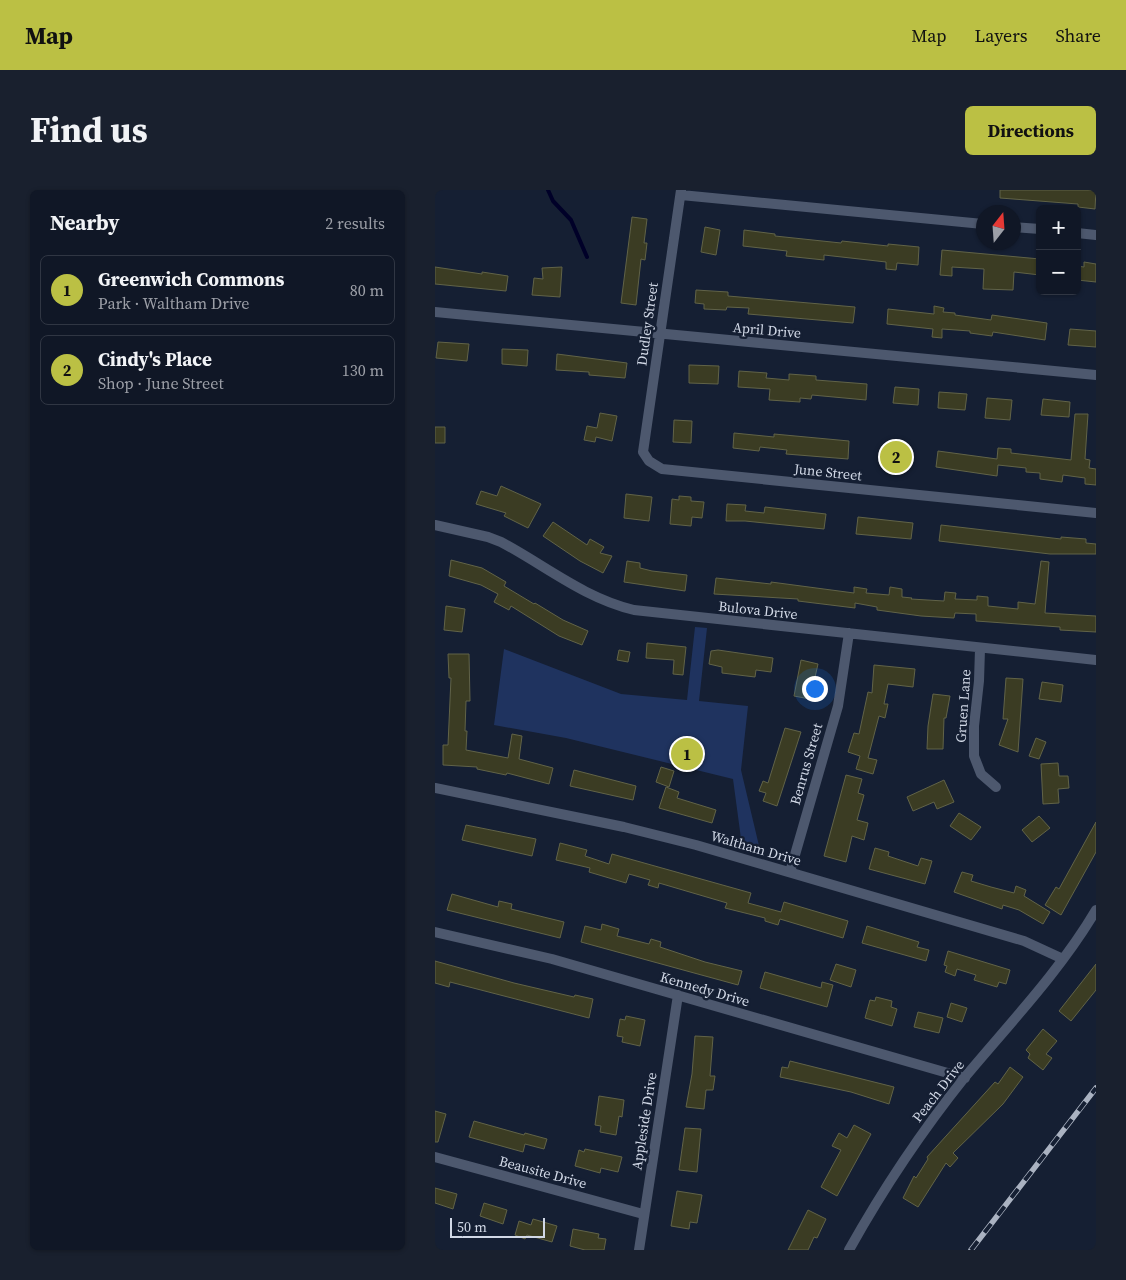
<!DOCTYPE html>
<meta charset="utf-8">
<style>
:root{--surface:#101726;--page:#19202e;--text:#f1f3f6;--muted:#9c9fa7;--line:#303643;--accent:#bbc044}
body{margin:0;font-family:"Source Serif 4",serif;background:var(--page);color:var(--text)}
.controls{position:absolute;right:15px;top:15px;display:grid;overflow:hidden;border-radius:8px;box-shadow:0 1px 4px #0004}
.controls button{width:45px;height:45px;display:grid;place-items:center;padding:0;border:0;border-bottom:1px solid var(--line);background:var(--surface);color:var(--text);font:25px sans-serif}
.compass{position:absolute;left:541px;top:15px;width:45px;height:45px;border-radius:50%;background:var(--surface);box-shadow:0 1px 4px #0004;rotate:17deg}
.scale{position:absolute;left:15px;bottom:12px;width:95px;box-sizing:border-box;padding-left:5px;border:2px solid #d1d8e6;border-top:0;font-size:14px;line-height:18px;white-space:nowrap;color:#d1d8e6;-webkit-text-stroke:4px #151f33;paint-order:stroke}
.you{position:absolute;left:379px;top:498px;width:18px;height:18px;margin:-12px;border:4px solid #fff;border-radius:50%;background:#1a73e8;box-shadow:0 0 0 8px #1a73e833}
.badge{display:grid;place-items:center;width:32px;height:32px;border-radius:50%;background:var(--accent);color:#111;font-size:16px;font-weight:700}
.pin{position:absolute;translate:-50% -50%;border:2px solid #fff;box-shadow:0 1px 5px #0006}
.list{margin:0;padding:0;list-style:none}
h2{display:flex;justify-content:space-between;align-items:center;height:65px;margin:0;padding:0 20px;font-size:21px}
h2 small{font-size:16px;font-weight:400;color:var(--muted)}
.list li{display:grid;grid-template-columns:32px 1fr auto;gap:15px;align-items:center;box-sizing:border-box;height:70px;margin:0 10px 10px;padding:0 10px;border:1px solid var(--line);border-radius:8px}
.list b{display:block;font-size:19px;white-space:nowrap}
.list p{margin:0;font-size:16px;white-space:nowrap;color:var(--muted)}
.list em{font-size:16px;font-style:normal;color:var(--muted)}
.map{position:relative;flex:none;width:661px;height:1060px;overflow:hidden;border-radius:8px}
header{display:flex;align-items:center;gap:30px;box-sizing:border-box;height:70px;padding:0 25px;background:var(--accent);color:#111}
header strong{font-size:24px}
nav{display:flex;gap:28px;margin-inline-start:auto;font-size:18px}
.intro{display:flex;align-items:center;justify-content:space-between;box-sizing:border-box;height:120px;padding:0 30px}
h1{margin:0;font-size:35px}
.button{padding:12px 22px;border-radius:8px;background:var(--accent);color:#111;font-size:18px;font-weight:700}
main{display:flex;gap:30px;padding:0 30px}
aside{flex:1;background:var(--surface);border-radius:8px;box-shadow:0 1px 4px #0004}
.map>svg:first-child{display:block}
</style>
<header>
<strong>Map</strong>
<nav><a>Map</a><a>Layers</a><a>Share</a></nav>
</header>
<div class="intro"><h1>Find us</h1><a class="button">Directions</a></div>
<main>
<aside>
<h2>Nearby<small>2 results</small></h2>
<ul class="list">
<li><span class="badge">1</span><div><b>Greenwich Commons</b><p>Park · Waltham Drive</p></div><em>80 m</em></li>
<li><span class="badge">2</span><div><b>Cindy's Place</b><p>Shop · June Street</p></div><em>130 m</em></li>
</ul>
</aside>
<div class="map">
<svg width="661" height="1060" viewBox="0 0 661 1060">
<rect width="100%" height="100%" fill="#151f33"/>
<path fill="#1f335f" d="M260,437L272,438L264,511L313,516L306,580L325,660L307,656L298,589L131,548L59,535L69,459L186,504L252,510Z"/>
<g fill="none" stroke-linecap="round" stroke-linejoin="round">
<path stroke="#000028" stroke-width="4" d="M113,0L118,11L136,30L152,67"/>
</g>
<path fill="#3b3c23" stroke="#616348" d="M565,0H661L660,19L643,17V14L565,8Z
M197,27L212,29L209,53H212L210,70L206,69L201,115L186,113Z
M270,37L285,40L281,65L266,62Z
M309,40L340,44V46L406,53L407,51L453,56V54L484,57L483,75L462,73L461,80L451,79V72L389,65V70L351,66L352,61L308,56Z
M507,60L605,69V85L579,82L578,100L548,99L549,79L517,77V86L505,85Z
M649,72L661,74V92L642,90V76L649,77Z
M0,77L47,84V82L73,86L71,101L0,94Z
M127,77L125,107L97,105L99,88L108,89L107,78Z
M261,100L293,102V106L420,117L418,133L313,124L314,118L292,117L291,120L269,119V114L260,113Z
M499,116L509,118L508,122L520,123V125L556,130L557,125L612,133L610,150L558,142L557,146L535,143V141L507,139V148L497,147L498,139L452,134L453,119L499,124Z
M635,139L661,141V157L633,155Z
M3,152L34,154L32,171L1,168Z
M67,159L93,160L92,176L67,174Z
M122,164L192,173L190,188L154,185V182L121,180Z
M254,175L284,176L283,194L254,193Z
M304,181L332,183L331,188L354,190V184L381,186V190L432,194L431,210L377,205L376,209L365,208V212L334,210L335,199L303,197Z
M460,197L484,199L483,215L458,213Z
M504,202L532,204L530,220L503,218Z
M552,208L577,210L575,230L550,228Z
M608,209L635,212L634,227L606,225Z
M165,223L182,226L177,251L161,247L160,252L149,250L152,236L162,238Z
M640,224H653L650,269L655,270L654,278L661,279V295L650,294V288L628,285L627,292L605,289V283L591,282V278L563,275L562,286L501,277L503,261L562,269L563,258L576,259V263L636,270Z
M239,230L257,231L256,253L238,252Z
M0,237H10V253H0Z
M299,243L339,247V244L414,251L413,269L351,264L352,260L325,257L324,261L298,258Z
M449,257L475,259L474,277L447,274Z
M66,296L106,314L93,338L69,326L71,323L41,314L46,301L62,306Z
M191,304L217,307L214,331L189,328Z
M244,306L256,307V311L269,312L267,328L257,327L256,336L235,334L237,309L244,310Z
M292,314L311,315L310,321L329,323L330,317L391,324L389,339L310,331H291Z
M423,327L478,333L476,349L421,344Z
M118,332L152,355L155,349L169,357L165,363L177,366L168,383L145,371L108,346Z
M506,335L626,349V347L651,349V353L661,354V364H615L504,351Z
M16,370L47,378L71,392L69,396L99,414L100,413L128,430L153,441L147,455L124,446L76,416L74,420L59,412L63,404L46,395L14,386Z
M192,371L205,373V378L217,381L252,385L250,401L189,392Z
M606,371L614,372L610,423L661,426V442L625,440V437L541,431V424L520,423L519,428L486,426L442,420V417L420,413V418L363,411V409L279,404L281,388L336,394V392L419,403V397L432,399L431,403L454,405L455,397L467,399V407L477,408L476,409L509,411L510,402L521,403L520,409L542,410V406L553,407V416L583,419V412L600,414Z
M11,416L30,419L27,442L9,440Z
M212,453L251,457L248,485L238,484L239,470L211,468Z
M184,460L195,462L193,472L182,470Z
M283,460L338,468L336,482L321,480L320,487L287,483V477L274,474L276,461Z
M13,464H34L35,511H31L30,541H32L31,560L73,568L77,544L87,546L84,569L118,578L114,594L72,583L71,585L42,579V577L8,575V555H13L16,488H14Z
M366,470L383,474L375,509L359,506Z
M439,475L480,479L478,497L453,494L449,514H453L450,528L444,526L433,568L442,570L438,584L421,579L425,566L413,562L419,543L424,544L433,502L437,503Z
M571,488L588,489L583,562L564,555L573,529H568Z
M607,492L628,495L626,512L604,509Z
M498,504L515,506L511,528H509L508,559H492L493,536Z
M350,538L366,542L342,616L328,611L331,603L324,601L328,591L333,593Z
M601,548L611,552L604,569L594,566Z
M623,573L624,586H633L634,598L623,599L624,613L608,614L606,574Z
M226,577L239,581L234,597L221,592Z
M139,580L201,596L198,610L135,596Z
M411,585L427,589L423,603L429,605L422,630L433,633L429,650L417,646L411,672L389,666Z
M509,590L519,612L502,619L499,612L478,621L472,607Z
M231,597L244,602L242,608L281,620L277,633L224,618Z
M524,623L546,637L536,650L515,636Z
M604,626L615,638L597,652L587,640Z
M661,632V662L626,725L610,715L621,697L624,699Z
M31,635L101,649L97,666L27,650Z
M125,653L152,660L150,666L174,674L177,664L316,703L313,713L346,722L349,712L413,731L408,748L345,729L343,735L330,731V728L290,718L292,713L224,693L223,698L213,695L215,690L194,684L191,693L154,682L155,678L121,670Z
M440,658L454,662L453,666L483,676L486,668L497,671L490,694L434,679Z
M527,682L538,685L536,691L556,697L579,703L581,696L591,700L589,706L615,722L608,734L584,720L568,715L567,719L519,702Z
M17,704L63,717L64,711L77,714L76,719L129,732L125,748L12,720Z
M167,734L184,739L182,746L214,754L216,749L226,752L225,757L270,772L307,781L303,795L146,752L150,736L166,740Z
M432,736L484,752L482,757L494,760L491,771L427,753Z
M513,761L575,780L571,794L564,792L562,797L539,790L541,785L522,779L520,786L510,782L512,776L509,775Z
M0,771L79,793L139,807L140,805L158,809L154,828L15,792L14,797L0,793Z
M401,774L421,780L416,797L395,790Z
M661,774V800L636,831L624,821Z
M330,782L386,798L387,792L398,795L392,817L325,798Z
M441,807L457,811L456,817L462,819L457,836L430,828L435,810L440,811Z
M516,813L532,818L527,832L512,827Z
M483,822L508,828L504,843L479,837Z
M191,826L210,830L205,856L187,852L188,847L182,846L185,829L190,830Z
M608,839L622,851L611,864L617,868L608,880L593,868L595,864L591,860Z
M260,846L278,847L275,886H280L278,900H271L269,919L251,917L257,884Z
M355,871L459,897L454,914L416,902L345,887L347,877L353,878Z
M575,877L588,887L568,914L518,963L523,968L515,977L511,973L483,1017L468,1008L479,986L481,988L493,969L492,967L560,892L563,894Z
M164,906L189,910L187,927L184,926L181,945L165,942L166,936L160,935Z
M0,921L11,924L3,952H0Z
M39,931L89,945L90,943L112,949L109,959L90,954L88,962L34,947Z
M419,935L436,944L402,1006L386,997L406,960L397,956L404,943L412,948Z
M250,938L266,939L262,982L244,980Z
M150,959L187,967L183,982L166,978L165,983L140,976L144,960L149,962Z
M0,998L22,1004L18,1019L0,1013Z
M242,1001L267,1005L262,1033L255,1032L254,1039L236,1036Z
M49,1013L72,1020L68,1034L45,1026Z
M373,1020L391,1029L382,1048L379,1047L373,1060H353Z
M98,1029L122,1036L117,1052L92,1045L90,1049L80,1045L84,1031L96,1035Z
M138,1039L164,1044L163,1048L171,1049L169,1060H150L135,1056Z"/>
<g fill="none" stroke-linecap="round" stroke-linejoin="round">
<path stroke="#4d586e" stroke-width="10" d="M246,0L208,262L214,271L227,279L661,323
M246,5L548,34
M578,37L605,39
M642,43L661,45
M0,122L661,185
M0,335L53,347L66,352C111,376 149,408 199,420L661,470
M545,459L544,491L539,536V566L546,584L561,597
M0,598L189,637L261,655L589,751L628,769
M355,682L403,516L414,443
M0,742L117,769L530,888
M0,967L208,1024
M204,1060L243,805
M414,1060C448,999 486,942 530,887C575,833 625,781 661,720"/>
<defs>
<path id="rail" d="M536,1060L661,898"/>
</defs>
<use href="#rail" stroke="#aab2c1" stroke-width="5.5"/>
<use href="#rail" stroke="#151f33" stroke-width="4" stroke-dasharray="11" stroke-linecap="butt"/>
</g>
<g text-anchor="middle" stroke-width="5" stroke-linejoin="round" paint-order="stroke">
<g font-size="14" fill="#d1d8e6" stroke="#151f33">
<text transform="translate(212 134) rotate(-82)" y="5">Dudley Street</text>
<text transform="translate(332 140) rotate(5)" y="5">April Drive</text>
<text transform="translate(393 282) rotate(6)" y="5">June Street</text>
<text transform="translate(323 420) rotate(6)" y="5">Bulova Drive</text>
<text transform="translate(528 516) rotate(-86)" y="5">Gruen Lane</text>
<text transform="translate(371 574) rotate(-74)" y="5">Benrus Street</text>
<text transform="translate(321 658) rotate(16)" y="5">Waltham Drive</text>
<text transform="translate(270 799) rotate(16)" y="5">Kennedy Drive</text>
<text transform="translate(503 901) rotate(-52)" y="5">Peach Drive</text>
<text transform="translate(209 931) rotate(-81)" y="5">Appleside Drive</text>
<text transform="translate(108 982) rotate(15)" y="5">Beausite Drive</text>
</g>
</g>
</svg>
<div class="controls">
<button>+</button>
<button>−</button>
</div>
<svg class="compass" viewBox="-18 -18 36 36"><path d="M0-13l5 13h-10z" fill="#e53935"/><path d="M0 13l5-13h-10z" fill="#9c9fa7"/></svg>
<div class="scale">50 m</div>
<div class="you"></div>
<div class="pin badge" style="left:252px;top:564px">1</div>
<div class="pin badge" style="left:461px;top:267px">2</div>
</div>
</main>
